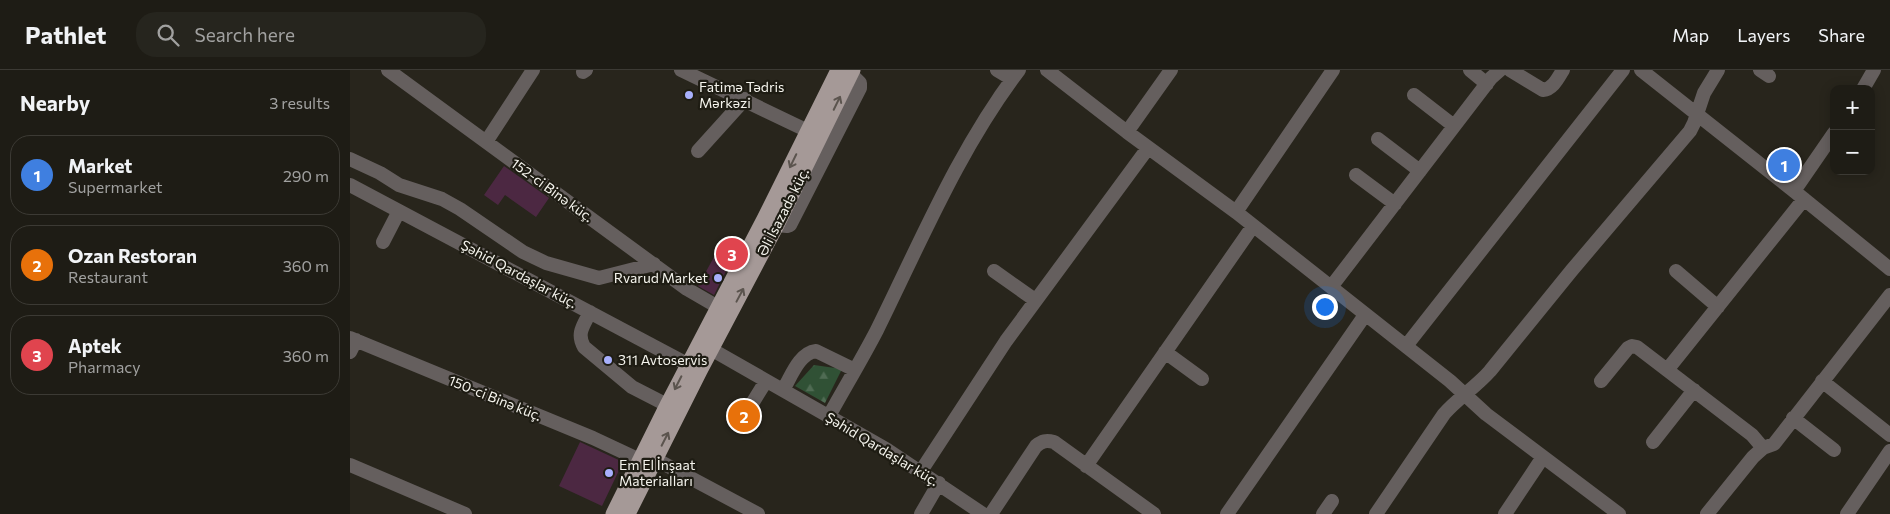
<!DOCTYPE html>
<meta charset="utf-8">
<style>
:root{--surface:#1e1c15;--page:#26251e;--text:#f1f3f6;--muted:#a1a1a0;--line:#3c3a34;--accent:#1a73e8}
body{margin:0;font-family:Commissioner,sans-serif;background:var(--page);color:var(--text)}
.controls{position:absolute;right:15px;top:15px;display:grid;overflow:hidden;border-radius:10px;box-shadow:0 2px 12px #0003}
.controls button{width:45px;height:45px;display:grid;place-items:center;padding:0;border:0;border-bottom:1px solid var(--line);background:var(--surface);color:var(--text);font:25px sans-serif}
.you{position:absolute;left:974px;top:236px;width:18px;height:18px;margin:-12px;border:4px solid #fff;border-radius:50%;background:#1a73e8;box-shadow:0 0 0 8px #1a73e833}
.badge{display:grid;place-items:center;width:32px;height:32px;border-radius:50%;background:var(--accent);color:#fff;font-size:16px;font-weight:700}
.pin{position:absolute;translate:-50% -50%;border:2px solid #fff;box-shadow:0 1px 5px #0006}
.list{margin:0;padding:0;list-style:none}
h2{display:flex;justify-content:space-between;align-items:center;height:65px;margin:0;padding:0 20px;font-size:21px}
h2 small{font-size:16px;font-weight:400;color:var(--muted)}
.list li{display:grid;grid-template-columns:32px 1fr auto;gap:15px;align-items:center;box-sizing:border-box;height:80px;margin:0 10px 10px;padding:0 10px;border:1px solid var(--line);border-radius:20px}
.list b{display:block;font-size:19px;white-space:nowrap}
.list p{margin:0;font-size:16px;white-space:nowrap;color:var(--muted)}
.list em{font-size:16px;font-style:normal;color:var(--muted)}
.icon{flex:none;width:28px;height:28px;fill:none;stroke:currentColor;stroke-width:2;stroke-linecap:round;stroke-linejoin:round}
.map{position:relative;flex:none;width:1540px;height:444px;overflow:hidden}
header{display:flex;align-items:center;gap:30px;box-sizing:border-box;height:70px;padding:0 25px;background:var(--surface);border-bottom:1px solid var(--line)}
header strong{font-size:24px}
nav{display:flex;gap:28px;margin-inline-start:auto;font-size:18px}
.search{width:350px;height:45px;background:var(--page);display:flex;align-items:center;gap:12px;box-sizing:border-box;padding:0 18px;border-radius:20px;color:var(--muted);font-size:19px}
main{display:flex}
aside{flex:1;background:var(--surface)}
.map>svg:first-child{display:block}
</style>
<header>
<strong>Pathlet</strong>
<div class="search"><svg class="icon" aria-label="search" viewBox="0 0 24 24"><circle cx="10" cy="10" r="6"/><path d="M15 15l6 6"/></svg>Search here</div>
<nav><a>Map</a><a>Layers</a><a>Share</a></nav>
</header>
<main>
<aside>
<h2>Nearby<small>3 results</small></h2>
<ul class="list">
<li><span class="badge" style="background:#3f7fe0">1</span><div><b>Market</b><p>Supermarket</p></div><em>290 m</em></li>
<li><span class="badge" style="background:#e8710a">2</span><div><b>Ozan Restoran</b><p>Restaurant</p></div><em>360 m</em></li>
<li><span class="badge" style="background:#e0444e">3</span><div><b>Aptek</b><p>Pharmacy</p></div><em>360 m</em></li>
</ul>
</aside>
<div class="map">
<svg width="1540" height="444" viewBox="0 0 1540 444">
<defs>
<pattern id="forest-firs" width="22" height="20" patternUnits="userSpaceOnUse" patternTransform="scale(1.25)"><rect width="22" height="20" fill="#305135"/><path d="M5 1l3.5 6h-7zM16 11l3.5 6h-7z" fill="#4f6b53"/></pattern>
</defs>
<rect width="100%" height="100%" fill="#28251c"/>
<path fill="url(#forest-firs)" d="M464,295L492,299L475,333L445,316Z"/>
<path fill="#4c2842" d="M154,96L199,128L186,147L155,125L148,135L134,125Z
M364,187L379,195L364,225L348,216Z
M230,372L273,392L252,436L209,416Z"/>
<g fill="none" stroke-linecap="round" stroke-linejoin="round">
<path stroke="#655f5e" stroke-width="14" d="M38,0L337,219L368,237
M331,0L458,61
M647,0L662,9
M697,0L777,62L886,142L1100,311L1136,344L1269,444
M1120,0L1137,14
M1160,0L1193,20C1203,19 1208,8 1213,0
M1291,0L1444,121L1540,199
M1410,0L1419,6
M233,2L236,0
M1513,19L1524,0
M1064,25L1104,56
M777,62L821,0
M1028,69L1070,101
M136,72L183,0
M348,81L395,29
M0,89L30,103L49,115L92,129L110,139L173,182L196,193L249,208L304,194
M1006,105L1045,134
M0,115L337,294
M1444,121L1484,63
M886,142L983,0
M427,155L437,156L440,155L510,18V13L501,4
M33,172L49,141
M644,201L685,230
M1326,201L1368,237
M981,217L1141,8L1150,0
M240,242C234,255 226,263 234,277L282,317L317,335
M0,268L243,368L290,390
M352,274L536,379L633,444
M1056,276L1273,0
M0,282L6,270
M815,282L852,309
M1317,300L1454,129
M1251,311L1278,278L1282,276L1287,277L1402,365L1413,378
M1472,311L1540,365
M433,320C441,307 449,283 466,281L505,300
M400,337L416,311
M479,346C495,317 512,289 527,260C571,171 609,79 669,0
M1443,348L1484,380
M1303,372L1344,320
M305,389L408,444
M0,395L115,444
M736,396L903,156
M571,401L656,271L798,78
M571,444L589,413
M641,444L686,376C692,371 696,370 704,372L804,444
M877,444L1015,245
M973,444L982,431
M1026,444L1094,344C1108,328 1126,317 1140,301L1222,200L1340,61L1344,53L1354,23L1368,0
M1155,444L1193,387
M1357,444L1403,387L1413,378L1424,374L1540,225
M1497,444L1540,381"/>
<path stroke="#a59997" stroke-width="15" d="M263,444L317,335L414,149L488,0
M278,444L350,301L427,155L503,0"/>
</g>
<defs><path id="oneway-shaft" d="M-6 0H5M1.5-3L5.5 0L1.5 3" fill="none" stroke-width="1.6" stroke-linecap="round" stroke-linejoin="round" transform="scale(1.25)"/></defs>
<g stroke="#5b544e">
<use href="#oneway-shaft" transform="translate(487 33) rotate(-64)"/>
<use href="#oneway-shaft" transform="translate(443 91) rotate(116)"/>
<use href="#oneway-shaft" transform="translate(390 225) rotate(-62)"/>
<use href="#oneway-shaft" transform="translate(328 313) rotate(117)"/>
<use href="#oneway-shaft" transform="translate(315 369) rotate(-63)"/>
</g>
<g fill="#a8b0fc" stroke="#1e1c13" stroke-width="2">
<circle cx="339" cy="25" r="5"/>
<circle cx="368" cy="208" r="5"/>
<circle cx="258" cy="290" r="5"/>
<circle cx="259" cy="403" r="5"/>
</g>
<g text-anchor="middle" stroke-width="4.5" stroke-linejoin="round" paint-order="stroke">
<g font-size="14" fill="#f5f4ed" stroke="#1e1c13" text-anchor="start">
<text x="349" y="22">Fatimə Tədris<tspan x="349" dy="16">Mərkəzi</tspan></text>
<text x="358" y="213" text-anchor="end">Rvarud Market</text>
<text x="268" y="295">311 Avtoservis</text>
<text x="269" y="400">Em El İnşaat<tspan x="269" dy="16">Materialları</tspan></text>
</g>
<g font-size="14" fill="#f5f4ed" stroke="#1e1c13">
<text transform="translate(202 120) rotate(36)" y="5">152-ci Binə küç.</text>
<text transform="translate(433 142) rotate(-63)" y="5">Əli İsazadə küç.</text>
<text transform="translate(169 204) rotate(28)" y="5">Şəhid Qardaşlar küç.</text>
<text transform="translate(145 328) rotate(22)" y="5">150-ci Binə küç.</text>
<text transform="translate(532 379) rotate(31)" y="5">Şəhid Qardaşlar küç.</text>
</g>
</g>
</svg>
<div class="controls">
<button>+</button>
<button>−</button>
</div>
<div class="you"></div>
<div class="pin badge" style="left:1434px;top:95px;background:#3f7fe0">1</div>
<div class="pin badge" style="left:394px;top:346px;background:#e8710a">2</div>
<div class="pin badge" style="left:382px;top:184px;background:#e0444e">3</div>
</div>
</main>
